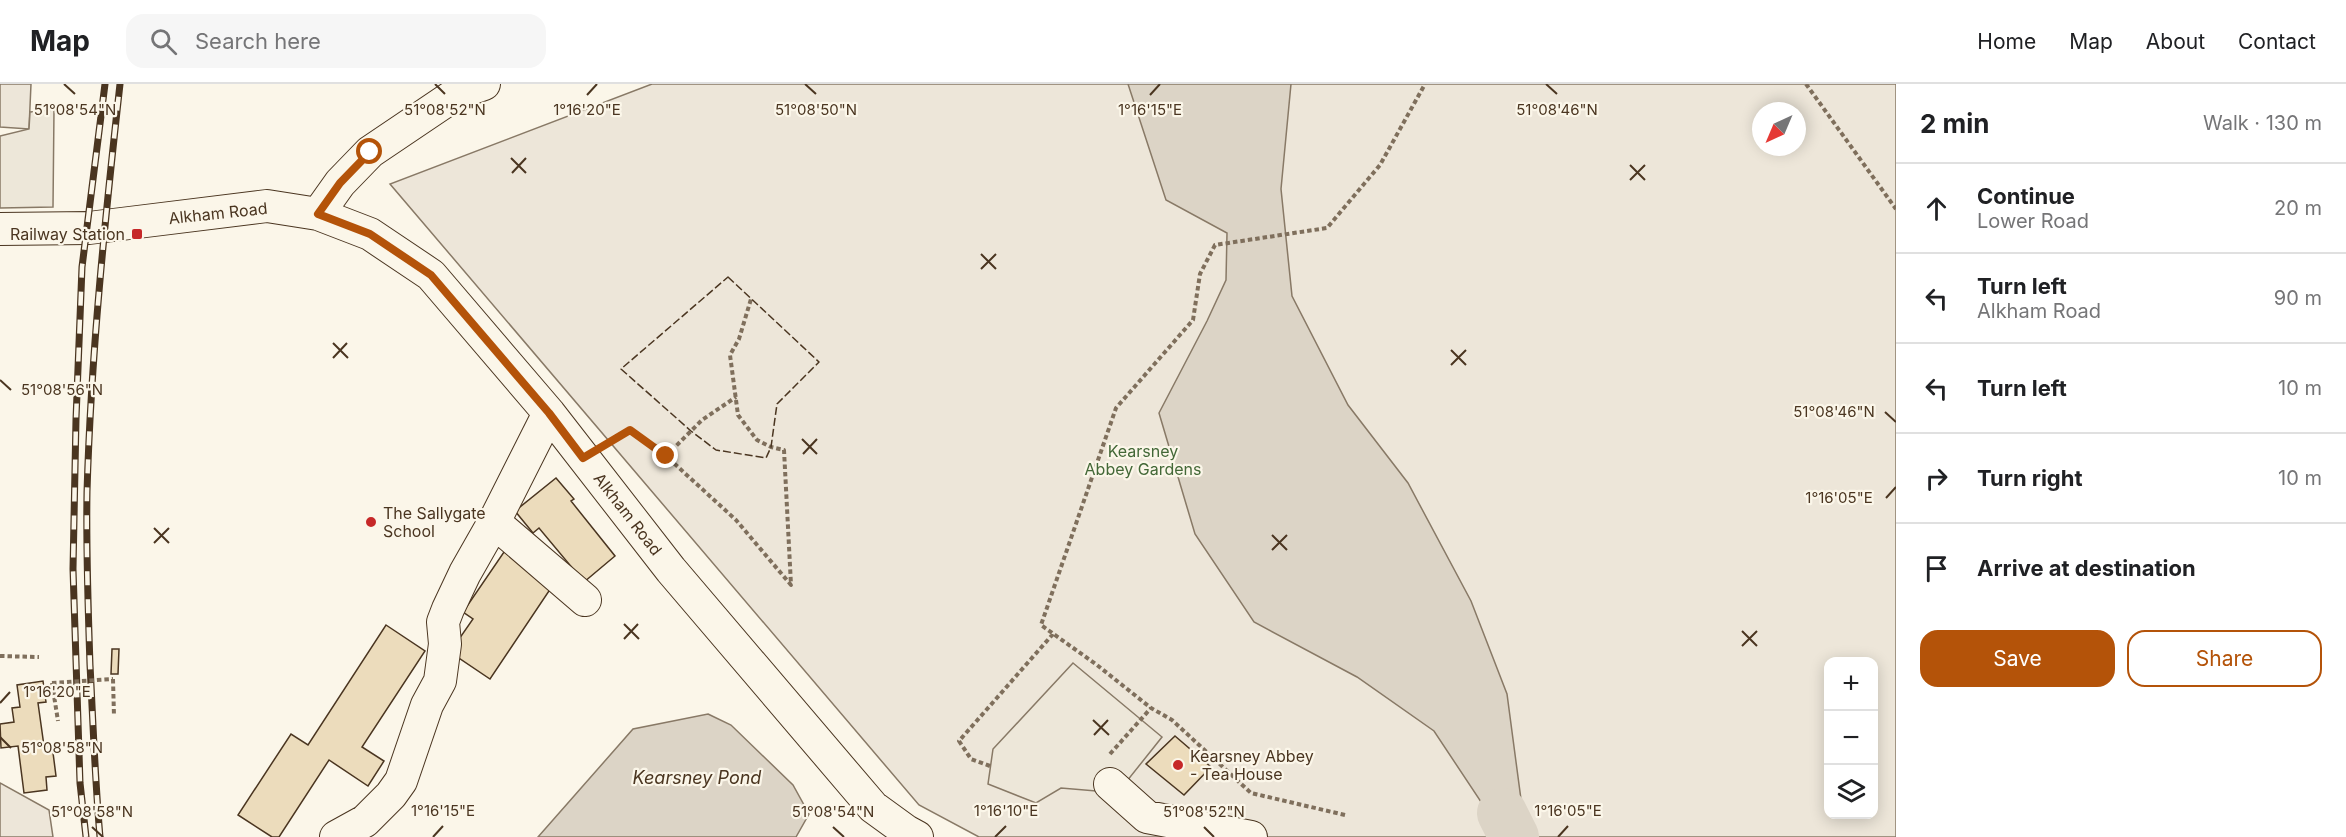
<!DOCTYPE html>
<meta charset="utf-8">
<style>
:root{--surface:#fff;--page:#f6f6f6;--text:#202124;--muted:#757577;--line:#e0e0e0;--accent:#b45309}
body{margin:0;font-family:Inter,sans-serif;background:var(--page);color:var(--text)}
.controls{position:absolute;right:18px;bottom:18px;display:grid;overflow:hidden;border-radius:12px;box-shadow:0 3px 15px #0003}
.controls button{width:54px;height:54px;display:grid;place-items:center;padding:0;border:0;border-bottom:2px solid var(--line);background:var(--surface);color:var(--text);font:30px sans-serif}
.compass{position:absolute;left:1752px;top:18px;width:54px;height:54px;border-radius:50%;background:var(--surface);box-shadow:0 3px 15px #0003;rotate:224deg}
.stop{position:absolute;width:18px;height:18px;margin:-14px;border:4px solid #b45309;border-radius:50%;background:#fff}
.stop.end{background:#b45309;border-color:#fff;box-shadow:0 2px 6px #0008}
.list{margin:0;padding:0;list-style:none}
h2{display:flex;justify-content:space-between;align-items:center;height:78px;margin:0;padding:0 24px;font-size:26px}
h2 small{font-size:20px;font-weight:400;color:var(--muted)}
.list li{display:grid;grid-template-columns:39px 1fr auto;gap:18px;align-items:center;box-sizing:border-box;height:90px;padding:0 24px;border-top:2px solid var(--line)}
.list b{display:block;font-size:22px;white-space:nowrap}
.list p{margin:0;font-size:20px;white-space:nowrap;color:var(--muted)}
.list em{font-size:20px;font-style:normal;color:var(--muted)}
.actions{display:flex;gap:12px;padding:18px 24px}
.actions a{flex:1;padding:14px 0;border:2px solid var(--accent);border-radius:18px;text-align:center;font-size:21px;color:var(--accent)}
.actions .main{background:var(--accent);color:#fff}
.icon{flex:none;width:33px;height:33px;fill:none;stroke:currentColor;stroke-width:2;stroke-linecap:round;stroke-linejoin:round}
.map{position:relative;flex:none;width:1896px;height:753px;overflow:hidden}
header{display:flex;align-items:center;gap:36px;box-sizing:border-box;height:84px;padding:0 30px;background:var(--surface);border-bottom:2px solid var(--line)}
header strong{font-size:28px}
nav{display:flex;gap:33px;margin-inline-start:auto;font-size:21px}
.search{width:420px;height:54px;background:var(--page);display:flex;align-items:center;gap:15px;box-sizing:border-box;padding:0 21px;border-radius:18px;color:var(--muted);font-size:22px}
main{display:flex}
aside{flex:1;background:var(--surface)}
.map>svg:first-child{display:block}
</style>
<header>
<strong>Map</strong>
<div class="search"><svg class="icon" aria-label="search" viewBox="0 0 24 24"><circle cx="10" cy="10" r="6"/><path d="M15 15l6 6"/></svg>Search here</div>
<nav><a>Home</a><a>Map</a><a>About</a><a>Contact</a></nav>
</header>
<main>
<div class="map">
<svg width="1896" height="753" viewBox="0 0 1896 753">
<rect width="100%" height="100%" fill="#fbf6e9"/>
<path fill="#ede6d9" stroke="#887966" stroke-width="1.5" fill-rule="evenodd" d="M0,0H31L29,45L0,43Z
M652,0H1896V753H979L919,721L390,100ZM1761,27H1797V63H1761ZM1828,578H1874V730H1828Z
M0,699L49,726L53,753H0Z"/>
<path fill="#ede7d9" stroke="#887966" stroke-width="1.5" d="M54,26L53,123L0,124V52L29,45L30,28Z
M1073,579L1162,653L1123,702L1108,708L1061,704L1036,719L988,700L993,665Z"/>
<path fill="#dcd4c6" stroke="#887966" stroke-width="1.5" d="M1128,0H1291L1281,105L1292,212L1348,321L1408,399L1471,517L1507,610L1522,723L1489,730L1434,647L1357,593L1254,538L1195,450L1159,329L1207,237L1226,196L1227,149L1166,116Z
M708,630L731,641L793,701L809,730L796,753H538L633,645Z"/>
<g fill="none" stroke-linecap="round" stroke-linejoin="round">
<path stroke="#dcd4c6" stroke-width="50" d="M1502,729L1514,753"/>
</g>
<path fill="#ecdcbc" stroke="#4a3520" stroke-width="1.5" d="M556,394L574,415L571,417L615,472L584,498L539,444L533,449L515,427Z
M504,468L553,501L490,595L450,568L473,535L463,528Z
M386,541L425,567L362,663L384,677L368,702L329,676L279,753H272L238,731L291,650L308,661Z
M112,565H119L118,590H111Z
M43,597L46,618L38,619L44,662L52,661L56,692L46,693L47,706L24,709L18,662L1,664L0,640L14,638L12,624L20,623L17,601Z
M1175,652L1211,683L1184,711L1146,680Z"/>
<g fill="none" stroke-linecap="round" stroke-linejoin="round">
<defs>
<path id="minor" d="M318,130L340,99L370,68L456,10L484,0
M0,145L89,144L267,122L318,130L370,150L431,191L549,329L671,486L873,723L906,747L917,753
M494,438L585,516
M1110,700L1147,733L1251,753
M336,753L365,737L391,711L401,697L427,621L440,597L445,560L443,538L448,525L465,489L494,438L549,329"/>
</defs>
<use href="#minor" stroke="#4a3520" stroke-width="34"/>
<path stroke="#7f6f5c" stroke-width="4" stroke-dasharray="4.5 3" stroke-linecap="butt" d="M1806,0L1896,125
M607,360L630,346L666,372L736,436L791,501L784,366L771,363L757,356L738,331L730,271L739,255L751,215
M666,372L702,336L736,313
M0,572L39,573
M113,595L114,632
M52,599L58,637
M1110,670L1151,624
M990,682L971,675L959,657L1053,550
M1345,731L1251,709L1172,636L1151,624L1097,581L1041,541L1116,324L1193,236L1200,190L1215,161L1327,144L1380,81L1425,0"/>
<use href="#minor" stroke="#fbf6e9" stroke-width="32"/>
<defs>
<path id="rail" d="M86,753L80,699L73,485L76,335L82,183L105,0
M100,753C95,696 93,638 90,581C88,523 86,465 87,408C91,271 105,135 120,0"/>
</defs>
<use href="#rail" stroke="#4a3520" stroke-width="7"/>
<use href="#rail" stroke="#fbf6e9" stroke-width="4.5" stroke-dasharray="14" stroke-linecap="butt"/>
<path stroke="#7f6f5c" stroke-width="4" stroke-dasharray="4.5 3" stroke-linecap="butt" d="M52,599L113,595"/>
<path stroke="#4a3520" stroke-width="1.5" stroke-dasharray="8 3" stroke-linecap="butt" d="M728,193L819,278L777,320L771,363L766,374L716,366L691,347L621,285Z"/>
</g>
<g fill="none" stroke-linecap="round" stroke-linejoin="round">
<path stroke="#b45309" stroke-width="8" d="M370,68L340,99L318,130L370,150L431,191L549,329L583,374L630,346L666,372"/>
</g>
<path fill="none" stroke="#4a3520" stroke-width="2" d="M64,0L75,10M435,0L445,10M805,0L816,10M1546,0L1557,10M587,11L597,0M1150,11L1160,0M511,74L526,89M1630,81L1645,96M512,89L526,74M1630,96L1645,81M981,170L996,185M981,185L996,170M333,259L348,274M1451,266L1466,281M333,274L347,259M1451,281L1466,266M0,296L11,306M1885,328L1896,338M802,355L817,370M803,370L817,355M1886,414L1896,403M154,444L169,459M1272,451L1287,466M154,459L169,444M1272,466L1287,451M624,540L639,555M1742,547L1757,562M624,555L638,540M1742,562L1757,547M0,619L10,608M1093,636L1109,651M1094,651L1108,636M0,653L11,664M92,743L103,753M833,743L844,753M1204,743L1214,753M433,753L443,742M995,753L1006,742M1558,753L1568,742"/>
<g fill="#c62828" stroke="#fbf6e9" stroke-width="2">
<rect x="131" y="144" width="12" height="12" rx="3"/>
<circle cx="371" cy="438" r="6"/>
<circle cx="1178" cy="681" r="6"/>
</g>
<g text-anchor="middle" stroke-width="4.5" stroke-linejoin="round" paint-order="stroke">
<g font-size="16" fill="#4a3520" stroke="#fbf6e9">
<text transform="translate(218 129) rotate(-6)" y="6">Alkham Road</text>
<text transform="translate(628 430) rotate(52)" y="6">Alkham Road</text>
</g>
<g font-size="16" fill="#4a3520" stroke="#fbf6e9" text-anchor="start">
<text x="125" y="156" text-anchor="end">Railway Station</text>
<text x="383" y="435">The Sallygate<tspan x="383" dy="18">School</tspan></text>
<text x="1190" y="678">Kearsney Abbey<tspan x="1190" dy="18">- Tea House</tspan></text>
</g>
<g font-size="16" fill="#436837" stroke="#fbf6e9">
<text x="1143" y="373">Kearsney<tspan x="1143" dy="18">Abbey Gardens</tspan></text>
</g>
<g font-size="18" font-style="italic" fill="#4a3520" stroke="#fbf6e9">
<text x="697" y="700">Kearsney Pond</text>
</g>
</g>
<g font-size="15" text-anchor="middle" fill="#4a3520" stroke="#fbf6e9" stroke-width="4.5" stroke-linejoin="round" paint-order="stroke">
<text x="75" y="31">51°08'54"N</text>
<text x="445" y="31">51°08'52"N</text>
<text x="816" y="31">51°08'50"N</text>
<text x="1557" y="31">51°08'46"N</text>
<text x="1150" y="31">1°16'15"E</text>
<text x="587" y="31">1°16'20"E</text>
<text x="62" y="311">51°08'56"N</text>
<text x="1834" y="333">51°08'46"N</text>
<text x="1839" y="419">1°16'05"E</text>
<text x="57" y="613">1°16'20"E</text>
<text x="62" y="669">51°08'58"N</text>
<text x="443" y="732">1°16'15"E</text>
<text x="1006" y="732">1°16'10"E</text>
<text x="1568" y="732">1°16'05"E</text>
<text x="92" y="733">51°08'58"N</text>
<text x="833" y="733">51°08'54"N</text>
<text x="1204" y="733">51°08'52"N</text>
</g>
</svg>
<div class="controls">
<button>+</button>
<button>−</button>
<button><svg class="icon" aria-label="layers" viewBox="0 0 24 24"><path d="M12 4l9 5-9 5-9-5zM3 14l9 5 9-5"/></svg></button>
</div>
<svg class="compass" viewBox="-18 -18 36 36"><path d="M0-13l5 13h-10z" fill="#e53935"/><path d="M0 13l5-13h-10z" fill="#757577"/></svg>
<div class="stop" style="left:370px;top:68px"></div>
<div class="stop end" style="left:666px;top:372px"></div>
</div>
<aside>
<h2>2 min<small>Walk · 130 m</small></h2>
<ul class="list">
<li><svg class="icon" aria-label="ahead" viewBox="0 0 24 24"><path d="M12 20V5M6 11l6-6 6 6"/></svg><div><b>Continue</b><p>Lower Road</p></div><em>20 m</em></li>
<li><svg class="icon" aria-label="left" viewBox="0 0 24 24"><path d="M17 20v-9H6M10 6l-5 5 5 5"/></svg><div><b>Turn left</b><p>Alkham Road</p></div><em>90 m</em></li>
<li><svg class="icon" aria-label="left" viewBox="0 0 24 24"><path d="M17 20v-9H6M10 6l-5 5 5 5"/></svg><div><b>Turn left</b></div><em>10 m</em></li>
<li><svg class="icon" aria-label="right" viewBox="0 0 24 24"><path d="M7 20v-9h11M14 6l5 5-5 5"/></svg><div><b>Turn right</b></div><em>10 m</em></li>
<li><svg class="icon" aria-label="arrive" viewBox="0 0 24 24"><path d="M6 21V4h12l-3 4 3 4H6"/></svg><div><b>Arrive at destination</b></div></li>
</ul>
<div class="actions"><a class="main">Save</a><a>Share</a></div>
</aside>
</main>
